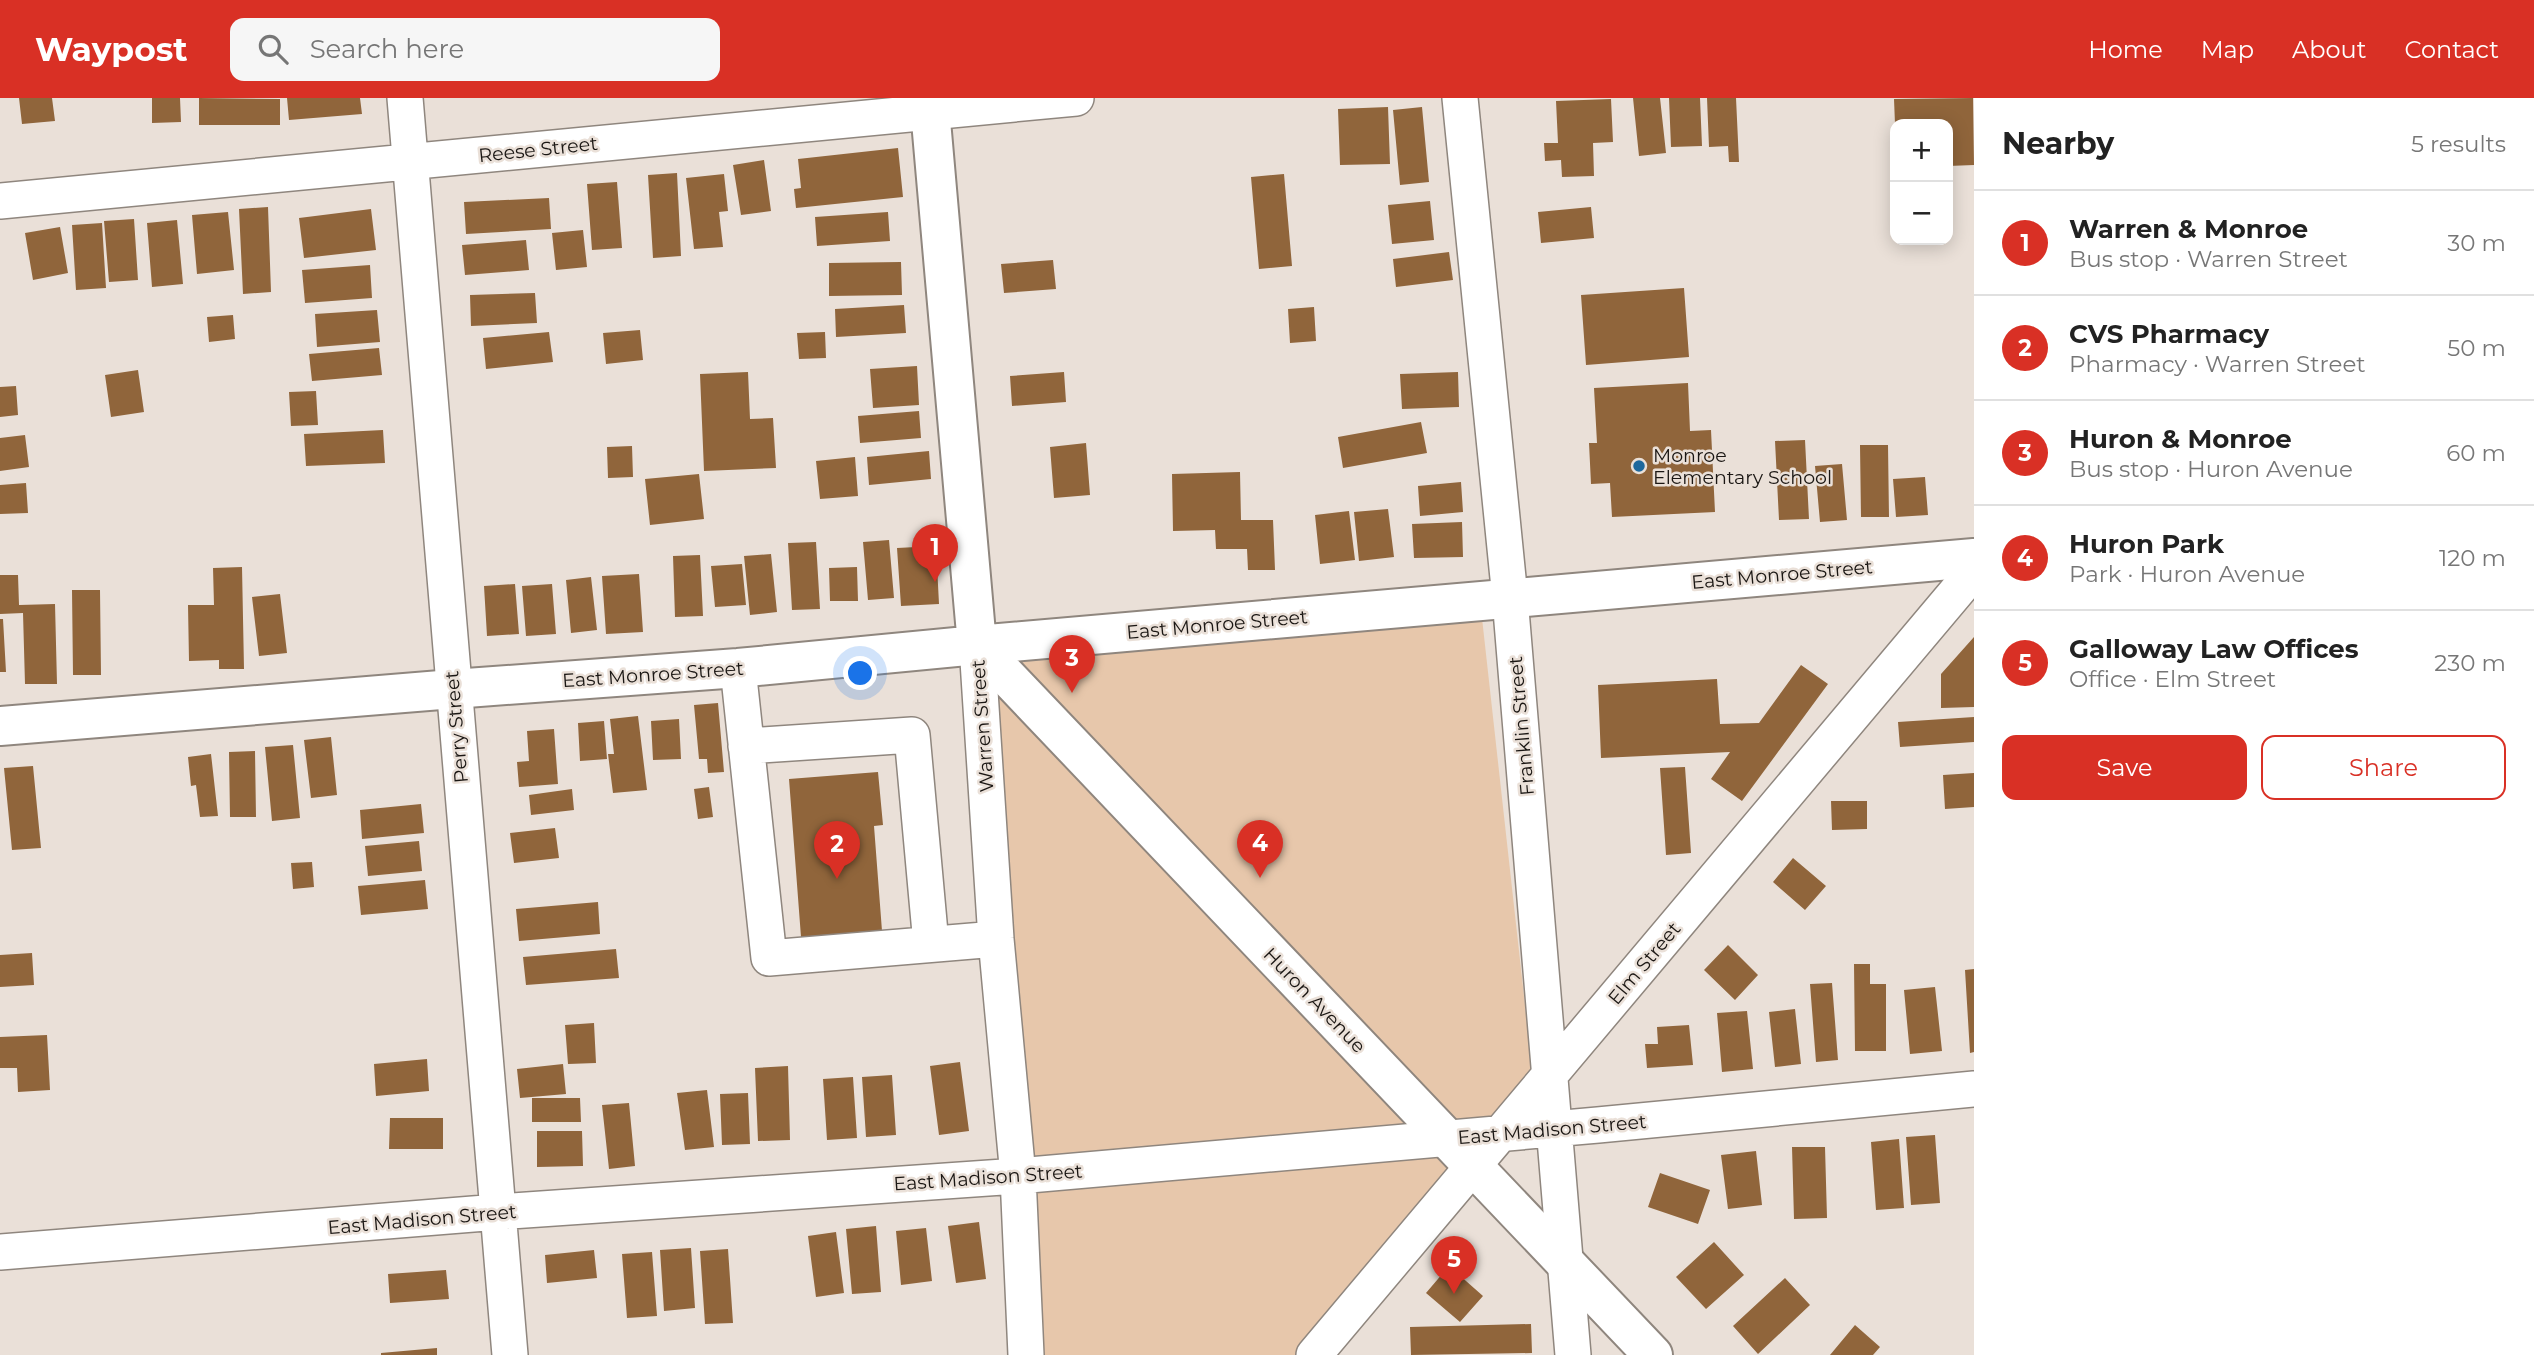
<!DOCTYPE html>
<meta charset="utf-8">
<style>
:root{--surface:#fff;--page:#f6f6f6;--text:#222;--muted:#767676;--line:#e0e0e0;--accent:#d93025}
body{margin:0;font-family:Montserrat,sans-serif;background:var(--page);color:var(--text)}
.controls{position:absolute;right:21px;top:21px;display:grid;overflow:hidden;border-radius:14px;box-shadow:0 4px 18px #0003}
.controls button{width:63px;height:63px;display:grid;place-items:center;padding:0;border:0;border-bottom:2px solid var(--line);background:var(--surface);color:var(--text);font:35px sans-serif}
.you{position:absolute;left:861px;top:576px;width:24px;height:24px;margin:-18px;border:5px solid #fff;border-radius:50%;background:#1a73e8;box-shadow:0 0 0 10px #1a73e833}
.badge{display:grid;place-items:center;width:46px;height:46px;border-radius:50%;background:var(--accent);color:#fff;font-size:23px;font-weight:700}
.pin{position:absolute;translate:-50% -58px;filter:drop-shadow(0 2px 4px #0008)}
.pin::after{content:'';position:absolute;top:37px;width:24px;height:21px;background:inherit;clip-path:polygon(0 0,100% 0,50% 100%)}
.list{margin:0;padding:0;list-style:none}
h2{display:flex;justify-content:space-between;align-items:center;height:91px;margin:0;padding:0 28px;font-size:30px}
h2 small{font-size:23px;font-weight:400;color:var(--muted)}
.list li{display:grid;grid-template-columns:46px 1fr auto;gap:21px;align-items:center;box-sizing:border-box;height:105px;padding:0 28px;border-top:2px solid var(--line)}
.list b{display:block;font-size:26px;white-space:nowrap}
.list p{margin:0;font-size:23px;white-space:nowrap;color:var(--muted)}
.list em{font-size:23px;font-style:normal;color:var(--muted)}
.actions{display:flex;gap:14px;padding:21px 28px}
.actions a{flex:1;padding:16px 0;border:2px solid var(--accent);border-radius:14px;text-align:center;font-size:24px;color:var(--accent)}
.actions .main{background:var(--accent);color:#fff}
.icon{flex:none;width:38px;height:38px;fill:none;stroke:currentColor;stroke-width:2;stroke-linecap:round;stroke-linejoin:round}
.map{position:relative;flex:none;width:1974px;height:1257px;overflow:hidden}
header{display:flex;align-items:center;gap:42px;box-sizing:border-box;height:98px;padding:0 35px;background:var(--accent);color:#fff}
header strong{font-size:33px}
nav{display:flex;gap:38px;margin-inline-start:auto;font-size:24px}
.search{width:490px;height:63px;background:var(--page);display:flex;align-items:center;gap:18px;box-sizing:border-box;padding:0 24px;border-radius:14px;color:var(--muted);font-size:26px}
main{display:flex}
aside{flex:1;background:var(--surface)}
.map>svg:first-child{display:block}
</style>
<header>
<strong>Waypost</strong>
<div class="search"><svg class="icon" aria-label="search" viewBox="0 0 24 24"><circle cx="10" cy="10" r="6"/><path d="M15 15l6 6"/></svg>Search here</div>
<nav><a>Home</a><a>Map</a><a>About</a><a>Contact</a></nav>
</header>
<main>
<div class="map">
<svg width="1974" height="1257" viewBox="0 0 1974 1257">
<rect width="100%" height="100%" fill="#eae0d8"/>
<path fill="#e7c7ab" d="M1481,511L1535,997L1303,1257H1044L994,563Z"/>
<path fill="#90653b" d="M19,0H52L55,23L22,26Z
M152,0H180L181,24L152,25Z
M199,0L280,1V27H199Z
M287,0H360L362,16L289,22Z
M1633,0H1660L1666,55L1639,58Z
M1669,0H1700L1702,48L1671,49Z
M1707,0H1736L1739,64H1729L1728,48L1709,49Z
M1973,0L1974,67L1948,68V26H1895L1894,1Z
M1611,1L1613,44L1593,45L1594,78L1562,79L1561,62L1545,63L1544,45H1558L1556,3Z
M1388,9L1390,66L1340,67L1338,11Z
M1422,9L1429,84L1400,87L1393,12Z
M898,50L903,99L796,110L794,91L801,90L798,61Z
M764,62L771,113L741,117L733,67Z
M677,75L681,158L653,160L648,77Z
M724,76L728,113L719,114L723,149L694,151L686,80Z
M1284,76L1292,168L1259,171L1251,79Z
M617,84L622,150L592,152L587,86Z
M549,100L551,131L466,136L464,104Z
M1430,103L1434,142L1392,146L1388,107Z
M268,109L271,194L243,196L239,111Z
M1591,109L1594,140L1541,145L1538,114Z
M371,111L376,152L304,160L299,120Z
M228,114L234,172L197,176L192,117Z
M888,114L890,143L817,148L815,119Z
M134,121L138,182L109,184L104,123Z
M177,122L183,186L152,189L147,125Z
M102,125L106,190L76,192L72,127Z
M60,129L68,175L33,182L25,135Z
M583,132L587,169L556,172L552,135Z
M526,142L529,172L465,177L462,147Z
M1449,154L1453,182L1396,189L1393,161Z
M1053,162L1056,191L1004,195L1001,166Z
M901,164L902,197L829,198V165Z
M370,167L372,200L305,205L302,172Z
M1684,190L1689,259L1586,267L1581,197Z
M535,195L537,225L471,228L470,197Z
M904,207L906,235L836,239L835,211Z
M1314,209L1316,243L1290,245L1288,211Z
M377,212L380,244L317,249L315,216Z
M233,217L235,241L209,244L207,219Z
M640,232L643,262L606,266L603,235Z
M549,234L553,264L486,271L483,240Z
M825,234L826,260L799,261L797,235Z
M379,250L382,277L312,283L309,256Z
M917,268L919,307L873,310L870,271Z
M138,272L144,314L111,319L105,277Z
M748,274L750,321L773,320L776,370L704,373L700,276Z
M1064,274L1066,304L1012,308L1010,278Z
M1458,274L1459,309L1402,311L1400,276Z
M1688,285L1690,333L1711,332L1715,414L1612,419L1610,385L1591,386L1589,345H1597L1594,290Z
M16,288L18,317L0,319V289Z
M316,293L318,327L291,328L289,294Z
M919,313L921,340L860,345L858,318Z
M1421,324L1427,355L1343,370L1338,339Z
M383,332L385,365L306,368L304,336Z
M25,337L29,369L0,373V340Z
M1805,342L1809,421L1779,422L1775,343Z
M1086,345L1090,397L1054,400L1050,349Z
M1860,347H1888L1889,419H1861Z
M632,348L633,379L608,380L607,349Z
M929,353L931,381L869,387L867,359Z
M855,359L858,398L820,401L816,363Z
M1842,366L1847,422L1820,424L1815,368Z
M1240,374L1241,422H1273L1275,472H1248L1247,451H1216L1215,432L1173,433L1172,376Z
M699,376L704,421L650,427L645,381Z
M1925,379L1928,417L1896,419L1893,381Z
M1461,384L1463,414L1420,418L1418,388Z
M26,385L28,415L0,416V387Z
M1388,411L1394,459L1359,463L1354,414Z
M1349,413L1355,462L1320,466L1315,417Z
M1462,424L1463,459L1414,460L1412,426Z
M889,442L894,500L868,502L863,444Z
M816,444L820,511L792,512L788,445Z
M936,448L939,506L901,508L897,450Z
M771,456L777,514L750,517L744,458Z
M700,457L703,518L675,519L673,458Z
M742,466L746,507L715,509L711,468Z
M242,469L244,571H219V562L189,563L188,507H214L213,470Z
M857,469L858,503H830L829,470Z
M639,476L643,534L606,536L602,478Z
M0,477H18L19,507L55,506L57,586H25L23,515L0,516Z
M591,479L597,532L571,535L566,482Z
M515,486L519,536L487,538L484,488Z
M552,486L556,536L526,538L522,488Z
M72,492H100L101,577H73Z
M280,496L287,555L259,558L252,499Z
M0,521H3L6,574H0Z
M1974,539V609L1941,610V576Z
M1801,567L1828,586L1742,703L1711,681L1730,654L1601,660L1598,587L1717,581L1720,626L1759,625Z
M718,605L724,674L708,675L707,661H699L694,607Z
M638,618L647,692L613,695L608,656H614L610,621Z
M1974,619V644L1900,649L1898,624Z
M679,621L681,661L653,662L651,623Z
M604,623L607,661L580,663L578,625Z
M554,631L558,686L519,689L517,664L529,663L527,633Z
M331,639L337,697L311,700L304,642Z
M293,647L300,720L272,723L265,649Z
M255,653L256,719H230L229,654Z
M211,656L218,718L200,719L196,687L191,688L188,659Z
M33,668L41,750L12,752L4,670Z
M1685,669L1691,755L1666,757L1660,670Z
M878,674L883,727L874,728L882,833L801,839L789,681Z
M1974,675V709L1945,711L1943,677Z
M709,689L713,719L698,721L694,691Z
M572,691L574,712L531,717L529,697Z
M1831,703H1867V731L1832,732Z
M421,706L424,735L362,741L360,712Z
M555,730L559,760L514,765L510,735Z
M419,743L422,773L368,778L365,748Z
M1793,760L1826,788L1805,812L1773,784Z
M312,764L314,789L293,791L291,765Z
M425,782L428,811L361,817L358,788Z
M598,804L600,836L519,843L516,811Z
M1728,847L1758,877L1735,902L1704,872Z
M616,851L619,880L526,887L523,859Z
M32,855L34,887L0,889V857Z
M1854,866H1870V886H1886V953H1855Z
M1974,871V954L1970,955L1965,872Z
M1832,885L1838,962L1816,964L1810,886Z
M1935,889L1942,953L1910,956L1904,892Z
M1795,911L1801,966L1775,969L1769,914Z
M1747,913L1753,971L1722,974L1717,915Z
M594,925L596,965L568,966L565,927Z
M1689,927L1693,967L1647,970L1645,946H1658L1657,929Z
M47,937L50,992L18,994L17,970H0V939Z
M427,961L429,993L376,998L374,966Z
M960,964L969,1033L939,1037L930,968Z
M563,966L566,996L520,1000L517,971Z
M788,968L790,1042L758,1043L755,970Z
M892,977L896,1037L866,1039L862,979Z
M853,979L857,1040L827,1042L823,981Z
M707,992L714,1049L685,1052L677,995Z
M748,995L750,1046L722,1047L720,996Z
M532,1000H580L581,1024H532Z
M629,1005L635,1068L609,1071L602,1007Z
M390,1020H443V1051H389Z
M537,1033H582L583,1068L537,1069Z
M1935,1037L1940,1105L1911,1107L1906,1039Z
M1899,1041L1904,1110L1876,1112L1871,1044Z
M1792,1049H1825L1827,1120L1794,1121Z
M1756,1053L1762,1107L1728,1111L1721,1057Z
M1660,1075L1710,1092L1698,1126L1648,1109Z
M979,1124L986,1181L956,1185L948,1128Z
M876,1128L881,1194L852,1196L846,1131Z
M926,1130L932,1183L901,1187L896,1133Z
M836,1134L844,1195L816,1199L808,1138Z
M1714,1144L1744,1177L1706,1211L1676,1179Z
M691,1150L695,1210L664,1213L660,1152Z
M728,1151L733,1225L705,1226L700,1153Z
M594,1152L597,1180L547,1185L545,1157Z
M652,1154L657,1218L627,1220L622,1156Z
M1449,1168L1483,1198L1460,1224L1426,1195Z
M446,1172L449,1201L390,1205L388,1176Z
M1785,1180L1810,1207L1758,1256L1733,1228Z
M1531,1226L1532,1255L1411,1257L1410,1229Z
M1855,1227L1880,1249L1873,1257H1830Z
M437,1250V1257H381V1255Z"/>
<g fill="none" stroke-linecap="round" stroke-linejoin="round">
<defs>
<path id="minor" d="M405,0L510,1257
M1460,0L1510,500L1573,1257
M0,103L1076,0
M977,547L996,841L1018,1078L1026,1257
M738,570L769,860L996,841
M746,648L912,637L931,846
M0,1154L498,1114L1018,1078L1598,1027L1974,991
M1314,1257L1974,473"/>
<path id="major" d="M929,0L977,547
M977,547L1653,1257
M0,628L453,591L738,570L977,547L1974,460"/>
</defs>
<use href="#minor" stroke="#8f867e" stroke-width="38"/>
<use href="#major" stroke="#8f867e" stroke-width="42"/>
<use href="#minor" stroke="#fff" stroke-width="35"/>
<use href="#major" stroke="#fff" stroke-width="38"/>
</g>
<circle fill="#1e689c" stroke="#eae0d8" stroke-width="2.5" cx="1639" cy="368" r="7"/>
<g text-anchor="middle" stroke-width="5" stroke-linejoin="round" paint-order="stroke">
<g font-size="19" fill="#1a1613" stroke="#eae0d8">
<text transform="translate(538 51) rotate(-6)" y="7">Reese Street</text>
<text transform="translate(1782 476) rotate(-5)" y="7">East Monroe Street</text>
<text transform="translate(1217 526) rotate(-5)" y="7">East Monroe Street</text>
<text transform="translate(653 576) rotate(-4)" y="7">East Monroe Street</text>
<text transform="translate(982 628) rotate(-94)" y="7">Warren Street</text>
<text transform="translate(1521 628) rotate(-95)" y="7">Franklin Street</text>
<text transform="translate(456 629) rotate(-95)" y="7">Perry Street</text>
<text transform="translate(1644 865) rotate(-50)" y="7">Elm Street</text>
<text transform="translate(1315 902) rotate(46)" y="7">Huron Avenue</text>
<text transform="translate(1552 1031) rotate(-5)" y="7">East Madison Street</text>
<text transform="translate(988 1079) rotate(-4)" y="7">East Madison Street</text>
<text transform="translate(422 1121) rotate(-5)" y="7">East Madison Street</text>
</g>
<g font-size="19" fill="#1a1613" stroke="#eae0d8" text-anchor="start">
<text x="1653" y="364">Monroe<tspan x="1653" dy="22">Elementary School</tspan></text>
</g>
</g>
</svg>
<div class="controls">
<button>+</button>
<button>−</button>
</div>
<div class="you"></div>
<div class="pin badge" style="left:935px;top:484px">1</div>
<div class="pin badge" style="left:837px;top:781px">2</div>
<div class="pin badge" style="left:1072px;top:595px">3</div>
<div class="pin badge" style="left:1260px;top:780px">4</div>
<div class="pin badge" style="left:1454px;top:1196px">5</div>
</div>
<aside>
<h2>Nearby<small>5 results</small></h2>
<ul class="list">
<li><span class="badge">1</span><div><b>Warren &amp; Monroe</b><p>Bus stop · Warren Street</p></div><em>30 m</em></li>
<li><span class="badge">2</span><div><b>CVS Pharmacy</b><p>Pharmacy · Warren Street</p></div><em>50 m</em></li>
<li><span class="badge">3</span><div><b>Huron &amp; Monroe</b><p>Bus stop · Huron Avenue</p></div><em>60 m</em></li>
<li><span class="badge">4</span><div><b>Huron Park</b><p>Park · Huron Avenue</p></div><em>120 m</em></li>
<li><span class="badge">5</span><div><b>Galloway Law Offices</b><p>Office · Elm Street</p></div><em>230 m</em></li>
</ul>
<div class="actions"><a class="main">Save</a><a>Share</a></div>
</aside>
</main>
